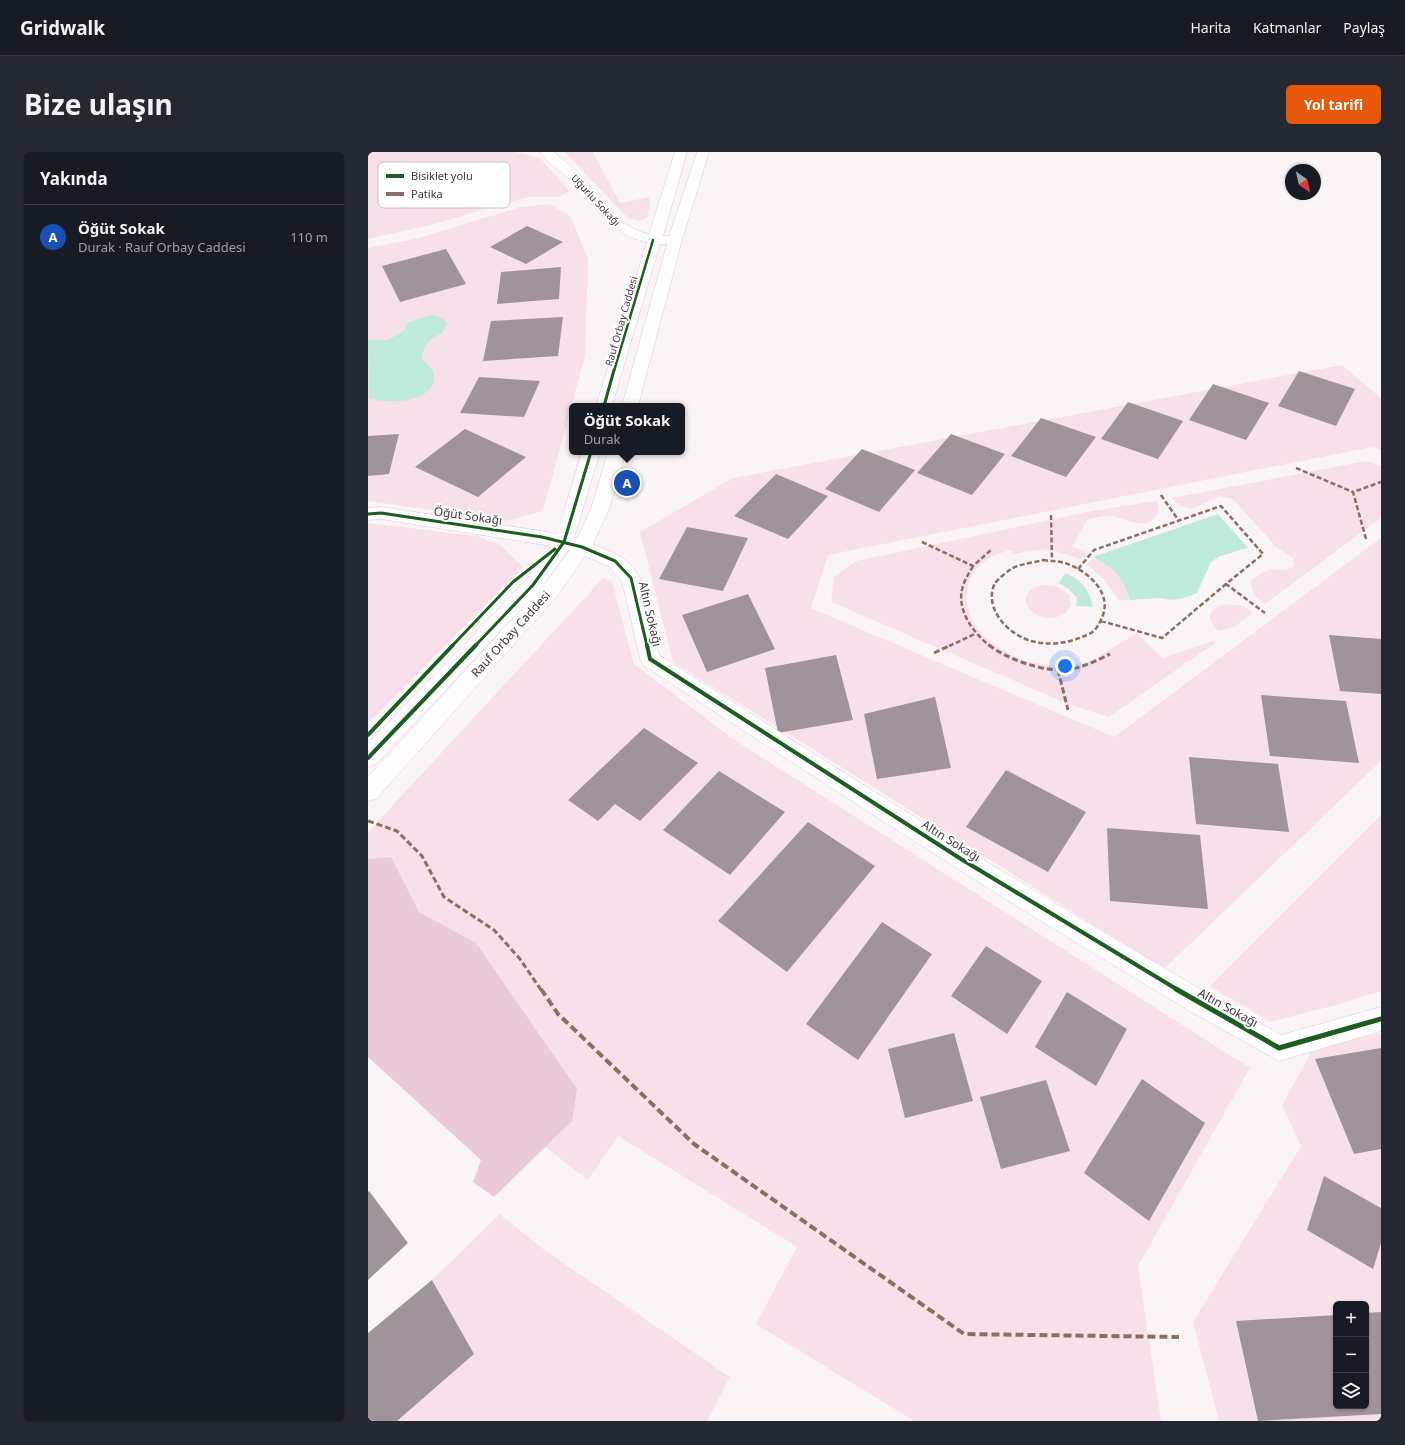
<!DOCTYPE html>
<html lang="tr">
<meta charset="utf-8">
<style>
:root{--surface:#171b24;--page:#242831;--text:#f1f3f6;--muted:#9ea1a6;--line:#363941;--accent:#ea580c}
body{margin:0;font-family:"Noto Sans",sans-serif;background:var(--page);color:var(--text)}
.controls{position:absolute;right:12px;bottom:12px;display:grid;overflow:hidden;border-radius:6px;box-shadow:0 1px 3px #0004}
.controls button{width:36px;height:36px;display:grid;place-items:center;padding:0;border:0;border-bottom:1px solid var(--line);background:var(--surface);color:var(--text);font:20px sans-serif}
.compass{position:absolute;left:917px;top:12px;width:36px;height:36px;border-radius:50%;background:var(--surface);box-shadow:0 1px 3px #0004;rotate:146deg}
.you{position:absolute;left:697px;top:514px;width:14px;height:14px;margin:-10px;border:3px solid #fff;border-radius:50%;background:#1a73e8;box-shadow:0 0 0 6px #1a73e833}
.badge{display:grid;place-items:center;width:26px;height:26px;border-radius:50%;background:var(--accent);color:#fff;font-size:13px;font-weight:700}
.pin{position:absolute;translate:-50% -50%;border:2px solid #fff;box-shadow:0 1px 4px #0006}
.popup{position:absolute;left:201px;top:251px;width:116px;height:52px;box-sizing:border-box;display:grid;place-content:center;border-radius:6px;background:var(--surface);filter:drop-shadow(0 1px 3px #0005);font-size:13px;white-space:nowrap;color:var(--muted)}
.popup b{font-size:15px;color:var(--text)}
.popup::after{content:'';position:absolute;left:50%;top:100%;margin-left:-8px;border:8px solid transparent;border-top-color:var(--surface)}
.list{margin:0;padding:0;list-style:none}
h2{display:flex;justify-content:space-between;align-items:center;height:52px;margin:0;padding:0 16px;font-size:17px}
h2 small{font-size:13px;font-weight:400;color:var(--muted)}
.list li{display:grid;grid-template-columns:26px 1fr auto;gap:12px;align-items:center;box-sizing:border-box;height:64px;padding:0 16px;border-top:1px solid var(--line)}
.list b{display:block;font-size:15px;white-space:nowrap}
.list p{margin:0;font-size:13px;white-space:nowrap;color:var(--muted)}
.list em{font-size:13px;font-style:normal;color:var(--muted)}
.icon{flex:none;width:22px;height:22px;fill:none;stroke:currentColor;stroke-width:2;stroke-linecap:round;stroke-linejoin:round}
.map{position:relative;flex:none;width:1013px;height:1269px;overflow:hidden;border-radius:6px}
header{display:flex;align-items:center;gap:24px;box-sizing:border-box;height:56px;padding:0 20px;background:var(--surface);border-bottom:1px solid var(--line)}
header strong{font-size:19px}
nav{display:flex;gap:22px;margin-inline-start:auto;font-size:14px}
.intro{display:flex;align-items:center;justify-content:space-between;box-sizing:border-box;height:96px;padding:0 24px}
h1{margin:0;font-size:28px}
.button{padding:10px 18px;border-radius:6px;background:var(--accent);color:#fff;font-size:14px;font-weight:700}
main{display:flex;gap:24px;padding:0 24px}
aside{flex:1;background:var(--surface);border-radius:6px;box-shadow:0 1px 3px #0004}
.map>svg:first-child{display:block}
</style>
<header>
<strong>Gridwalk</strong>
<nav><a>Harita</a><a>Katmanlar</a><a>Paylaş</a></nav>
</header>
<div class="intro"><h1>Bize ulaşın</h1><a class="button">Yol tarifi</a></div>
<main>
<aside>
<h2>Yakında<small></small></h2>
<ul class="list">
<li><span class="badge" style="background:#1a4fb4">A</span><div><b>Öğüt Sokak</b><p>Durak · Rauf Orbay Caddesi</p></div><em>110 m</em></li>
</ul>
</aside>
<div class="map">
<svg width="1013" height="1269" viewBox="0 0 1013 1269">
<rect width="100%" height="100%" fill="#fbf4f7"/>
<path fill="#f8e0eb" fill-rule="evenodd" d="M0,0H147L169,5L174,8L201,39L191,45H160L66,72L0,87Z
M197,0H225L252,51L281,45L282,53L279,66L271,69L261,67Z
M181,52L202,64L220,106L217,204L175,359L140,369L0,349V96L51,86L152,55Z
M974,213L1013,246V298L1004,295L460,403L443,456L746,585L1013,386V609L796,817L305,510L272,380L365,326Z
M998,309L1013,314V366L897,452C887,445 884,441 883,428C888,425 894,420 901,418C912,416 915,421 926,414L925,406L908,395L865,347L851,344L825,357C816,356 808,353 804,346Z
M788,349C791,354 791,358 788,364C778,381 755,364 741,364C734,364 726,366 719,368L705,394L720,402L713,408C686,397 675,396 647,402L642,398L624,404L607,417L600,432L598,447L604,469L617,485L630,495L655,509L695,515L723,509L769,481L794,506L845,489L847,491L741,565L702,553L463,450L466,425L488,409L724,359Z
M0,371L109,384L131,392L155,415L6,565L0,569Z
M725,405C747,418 754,423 762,448H750L736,427L719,413Z
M235,426L244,429L266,512L365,587L882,916L770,1114L793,1269H546L388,1172L429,1095L250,984L220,1028L0,858V680Z
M676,433L690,435L701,443L703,453L697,462C664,478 639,439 676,433Z
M859,452L874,454L885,460L867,475L850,479C836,464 841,456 859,452Z
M1013,663V839L972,852L902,870L842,834Z
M1013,881V1269H851L825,1170L933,994L914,954L945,896ZM968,1152H998V1254H968Z
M132,1062L175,1097L362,1225L339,1269H0V1237L84,1164L64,1128Z"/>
<path fill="#eac9d9" d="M23,705L51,760L108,791L209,937L204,969L126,1045L105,1030L113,1008L0,905V707Z"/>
<path fill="#beeada" d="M64,163C72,164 76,165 79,172L74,181L63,187L57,195L53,206L65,218C66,221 66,225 66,228C61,252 19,252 1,246L0,188H20L36,179L39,171L55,165Z
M850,362L880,396L852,404L843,410L829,441L816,446L803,448L791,446L762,448C755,425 746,416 725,405Z
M697,421C714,428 721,437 725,455L708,454L709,446L701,437L691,431Z"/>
<path fill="#a0949a" d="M159,74L195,90L158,112L122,95Z
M78,97L98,132L32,150L14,114Z
M193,115L191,147L129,152L133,120Z
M195,165L190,204L115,209L123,169Z
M931,219L987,237L968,274L910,254Z
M111,225L172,229L156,265L92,261Z
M845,232L901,251L878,288L821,268Z
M760,250L815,269L790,307L733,287Z
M673,266L728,285L698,325L643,304Z
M97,277L158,305L110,345L47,315Z
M31,282L21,322L0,324V284Z
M583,282L637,302L604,343L549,321Z
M494,297L547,318L511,360L457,337Z
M408,322L460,344L420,387L366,364Z
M319,375L380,386L355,439L291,427Z
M380,442L407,497L339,520L314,463Z
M961,483L1013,487V542L972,539Z
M468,503L485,568L410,581L397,516Z
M893,543L978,549L991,611L902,604Z
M567,545L583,616L509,627L496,562Z
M276,576L330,611L272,669L247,652L230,669L200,648Z
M821,605L910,612L921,680L828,672Z
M638,618L718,660L680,720L598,675Z
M351,619L417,660L362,723L295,678Z
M440,670L507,714L419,820L350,769Z
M739,676L832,683L840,757L742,749Z
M514,770L564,802L490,908L438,872Z
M618,794L674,829L639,882L583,844Z
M699,840L759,877L728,934L667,895Z
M586,881L605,949L537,966L520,897Z
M1013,896V997L986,1002L947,907Z
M774,927L837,971L781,1069L716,1021Z
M678,928L702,999L633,1017L612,945Z
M956,1024L1013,1056V1091L1005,1117L939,1078Z
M1,1039L40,1091L0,1128V1040Z
M64,1128L106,1202L29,1269H0V1181Z
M1013,1160V1262L890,1269L868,1169L968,1163V1254H998V1161Z"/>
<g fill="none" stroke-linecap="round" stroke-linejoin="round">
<defs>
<path id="minor" d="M172,0H186C195,8 205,15 214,25C233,45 251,77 281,82L307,0H319L295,84H301L329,0H341L314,88L270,254H254L299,92H292L244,254H228L279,90C239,82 228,52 202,27C192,18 179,11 172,0Z
M214,300H232L206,386L209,387L223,357L240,300H258L241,357L225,392C245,401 261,405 272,426L291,503C496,634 700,764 913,883L1013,855V879L911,909L822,859L663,763L507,664L275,513L272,507L254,429L240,414L217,404L190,443L8,647L0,649V625L171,438L8,612L0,615V592L158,428L183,394L13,367L0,368V356L13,355L174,379L189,382ZM200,398H202L172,438Z"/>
</defs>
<use href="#minor" stroke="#d8ced2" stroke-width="1"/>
<use href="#minor" fill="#fefdfe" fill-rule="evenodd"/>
<path stroke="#8d6e63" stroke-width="2.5" stroke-dasharray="5 2.5" stroke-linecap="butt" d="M928,316L985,340
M793,343L811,369
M683,363L684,409
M998,387L985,340L1013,330
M554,390L605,414L623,398
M675,408C681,409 687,409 693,410C715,415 744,438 735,463C732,471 728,479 721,482C704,490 686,494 668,490C643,486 614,457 627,431C630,427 639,420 643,417C651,412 665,411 675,408Z
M605,414C602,420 598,425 596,431C586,455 604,480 622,494
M710,417L726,398L853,354L895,402L858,432L897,461
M733,469L794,486L858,432
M581,494L607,482"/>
<path stroke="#8d6e63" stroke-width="3" stroke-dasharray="6 3" stroke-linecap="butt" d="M621,493C638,507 674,519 696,518C712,517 728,509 742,502
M566,501L583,493
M690,518L700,558
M0,669L29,679L54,704L76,745L126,778L152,807L173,838"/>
<path stroke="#8d6e63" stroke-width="4" stroke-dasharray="8 4" stroke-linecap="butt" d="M173,837L190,862L326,992L596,1182L811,1185"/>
<defs>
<path id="cycleway-far3" d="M246,219L285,88"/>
<path id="cycleway-far2" d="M236,254L246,218
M0,362L13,361L174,385L214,395L247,409L263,426L279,494
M84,494L145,430L187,397
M107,494L165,433L196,390L223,300"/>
<path id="cycleway-far1" d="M279,493L282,507L593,707L810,838
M0,583L85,493
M0,606L108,493"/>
<path id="cycleway" d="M808,837L911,896L1013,867"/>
</defs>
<use href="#cycleway-far3" stroke="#fff" stroke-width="4"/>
<use href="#cycleway-far2" stroke="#fff" stroke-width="5"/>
<use href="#cycleway-far1" stroke="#fff" stroke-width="6"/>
<use href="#cycleway" stroke="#fff" stroke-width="8"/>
<use href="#cycleway-far3" stroke="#1b5e20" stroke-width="2.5"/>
<use href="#cycleway-far2" stroke="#1b5e20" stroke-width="3"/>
<use href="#cycleway-far1" stroke="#1b5e20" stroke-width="4"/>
<use href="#cycleway" stroke="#1b5e20" stroke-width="5"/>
</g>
<g text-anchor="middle" stroke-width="4" stroke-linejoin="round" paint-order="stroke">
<g font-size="10" fill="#43373d" stroke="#fff">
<text transform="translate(228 48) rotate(47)" y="4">Uğurlu Sokağı</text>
<text transform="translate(253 169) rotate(-74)" y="4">Rauf Orbay Caddesi</text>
</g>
<g font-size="12" fill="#43373d" stroke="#fff">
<text transform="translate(100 364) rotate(8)" y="4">Öğüt Sokağı</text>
<text transform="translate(282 462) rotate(77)" y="4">Altın Sokağı</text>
<text transform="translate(143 482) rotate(-48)" y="4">Rauf Orbay Caddesi</text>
<text transform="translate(583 689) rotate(32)" y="4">Altın Sokağı</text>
<text transform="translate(860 856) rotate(29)" y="4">Altın Sokağı</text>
</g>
</g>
<rect x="10" y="10" width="132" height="46" rx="6" fill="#fff" stroke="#c7c3c5" stroke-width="1"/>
<rect x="18" y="22" width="18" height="4" fill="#1b5e20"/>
<rect x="18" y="40" width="18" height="4" fill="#8d6e63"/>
<g font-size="11" fill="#43373d">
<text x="43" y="28">Bisiklet yolu</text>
<text x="43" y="46">Patika</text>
</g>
</svg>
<div class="controls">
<button>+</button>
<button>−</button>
<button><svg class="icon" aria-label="layers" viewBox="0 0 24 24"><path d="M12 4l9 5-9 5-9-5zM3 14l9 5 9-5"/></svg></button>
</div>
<svg class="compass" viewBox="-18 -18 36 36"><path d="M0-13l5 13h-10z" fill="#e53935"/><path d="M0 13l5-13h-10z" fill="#9ea1a6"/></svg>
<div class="you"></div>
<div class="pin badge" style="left:259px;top:331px;background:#1a4fb4">A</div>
<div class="popup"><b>Öğüt Sokak</b>Durak</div>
</div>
</main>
